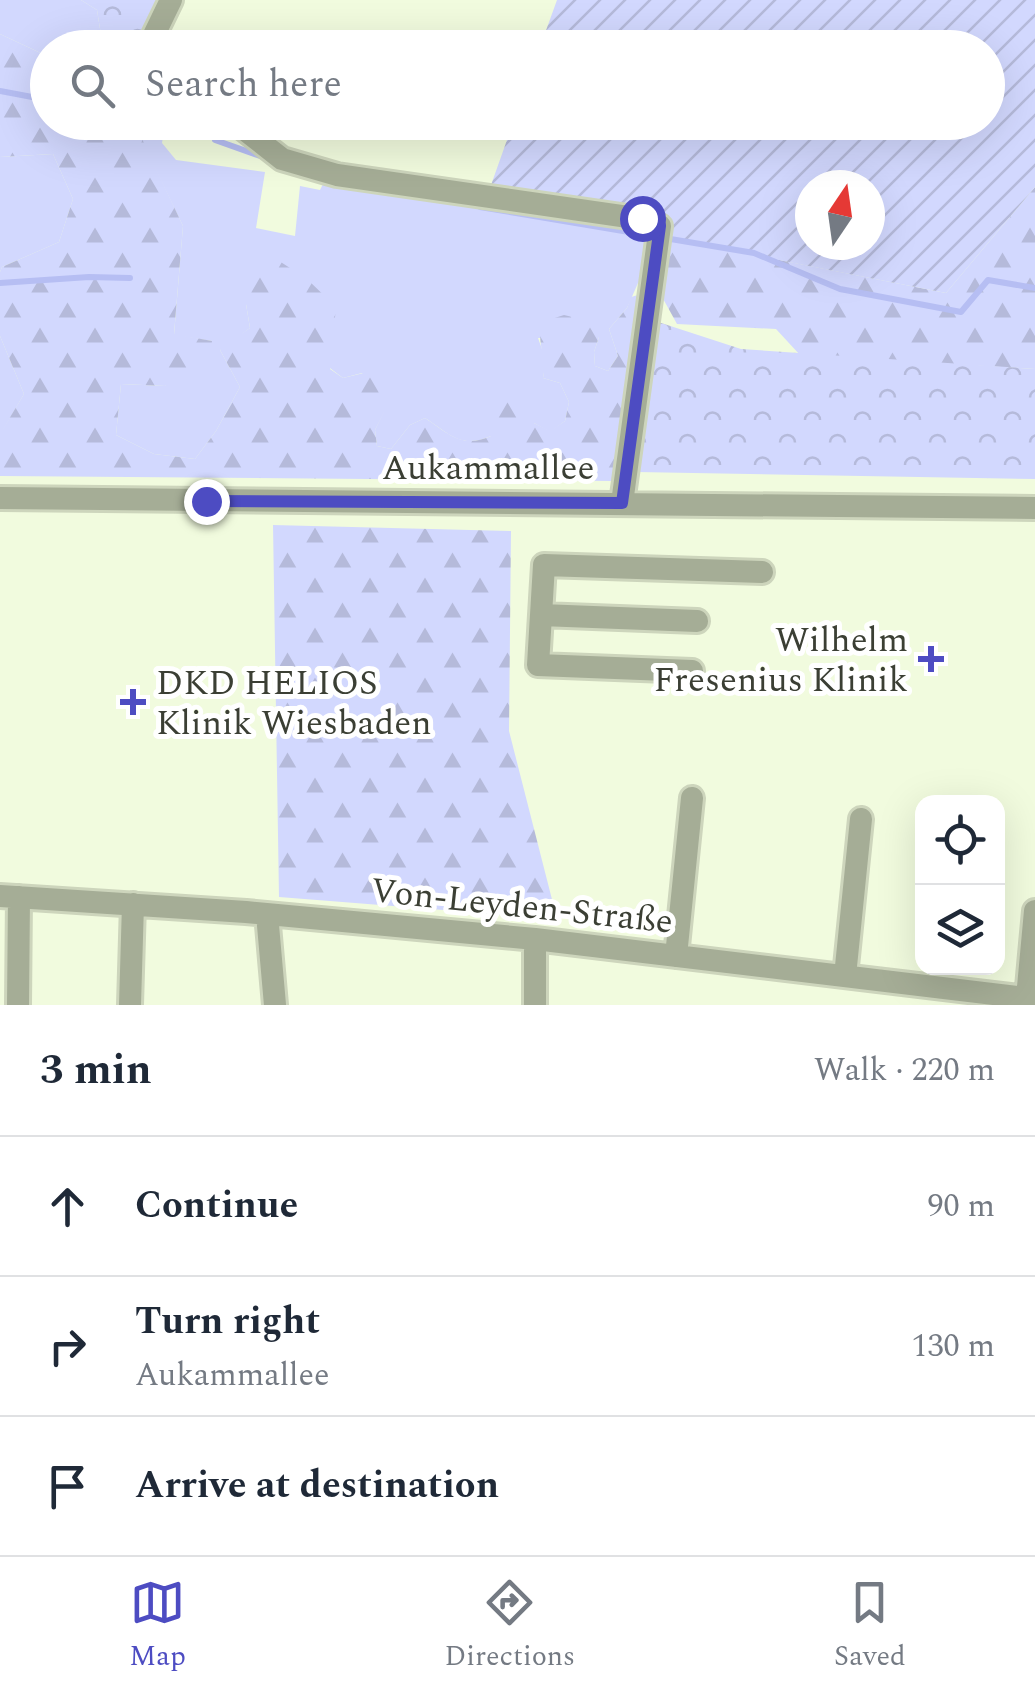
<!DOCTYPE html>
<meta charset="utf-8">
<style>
:root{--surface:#fff;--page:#f6f6f7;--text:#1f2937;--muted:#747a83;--line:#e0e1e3;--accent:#4d4cc2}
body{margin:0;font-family:Spectral,serif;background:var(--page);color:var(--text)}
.controls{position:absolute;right:30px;bottom:30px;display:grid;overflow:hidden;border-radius:20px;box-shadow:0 10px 40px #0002}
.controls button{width:90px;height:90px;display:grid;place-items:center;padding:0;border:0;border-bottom:2px solid var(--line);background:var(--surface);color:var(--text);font:50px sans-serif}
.compass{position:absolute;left:795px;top:170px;width:90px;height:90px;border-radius:50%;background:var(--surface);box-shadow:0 10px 40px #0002;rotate:13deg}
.stop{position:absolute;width:30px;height:30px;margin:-22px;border:8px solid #4d4cc2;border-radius:50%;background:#fff}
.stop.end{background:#4d4cc2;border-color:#fff;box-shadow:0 2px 10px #0008}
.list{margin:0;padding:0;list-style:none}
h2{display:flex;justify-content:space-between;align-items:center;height:130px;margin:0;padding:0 40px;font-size:42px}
h2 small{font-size:32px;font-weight:400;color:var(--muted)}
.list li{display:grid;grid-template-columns:65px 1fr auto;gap:30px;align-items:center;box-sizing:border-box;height:140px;padding:0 40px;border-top:2px solid var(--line)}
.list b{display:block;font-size:38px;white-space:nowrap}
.list p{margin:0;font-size:32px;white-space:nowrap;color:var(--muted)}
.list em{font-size:32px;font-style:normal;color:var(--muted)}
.icon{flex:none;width:55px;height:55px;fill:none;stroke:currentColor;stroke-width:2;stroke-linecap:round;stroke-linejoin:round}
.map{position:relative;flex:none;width:1035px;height:1005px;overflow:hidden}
.search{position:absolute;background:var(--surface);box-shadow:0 10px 40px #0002;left:30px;right:30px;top:30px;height:110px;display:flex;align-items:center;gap:25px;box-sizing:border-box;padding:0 35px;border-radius:55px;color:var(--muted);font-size:38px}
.sheet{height:550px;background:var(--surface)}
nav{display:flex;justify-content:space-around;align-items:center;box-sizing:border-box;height:140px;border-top:2px solid var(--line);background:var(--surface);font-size:28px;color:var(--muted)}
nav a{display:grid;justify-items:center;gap:5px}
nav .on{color:var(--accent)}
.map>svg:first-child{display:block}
</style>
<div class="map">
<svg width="1035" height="1005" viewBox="0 0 1035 1005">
<defs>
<pattern id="forest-firs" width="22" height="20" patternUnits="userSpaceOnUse" patternTransform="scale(2.5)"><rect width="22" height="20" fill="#d2d8fe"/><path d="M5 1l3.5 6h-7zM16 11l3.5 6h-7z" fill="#b5bada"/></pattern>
<pattern id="park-crowns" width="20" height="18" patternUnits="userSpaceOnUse" patternTransform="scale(2.5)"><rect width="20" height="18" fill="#d2d8fe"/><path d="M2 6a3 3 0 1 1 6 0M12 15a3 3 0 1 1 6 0" fill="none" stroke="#b5bada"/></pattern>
<pattern id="garden-furrows" width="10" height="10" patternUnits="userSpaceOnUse" patternTransform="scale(2.5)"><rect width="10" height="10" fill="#d2d8fe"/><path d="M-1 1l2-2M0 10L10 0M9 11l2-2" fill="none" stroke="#b5bada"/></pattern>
</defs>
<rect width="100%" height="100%" fill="#f1fbde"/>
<path fill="#d2d8fe" d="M0,0H81L97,10L101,35L118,47L48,48L47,56L0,34Z
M143,123H165L162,143L176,160L265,172L256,228L295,236L300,186L320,190L328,174L635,225C651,244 650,256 647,280L638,283L627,308L609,329L618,356L608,371L595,366L594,352L599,337L538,338L546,360L543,378L560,383L569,402L565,421L550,432L534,423L491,422V436C461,449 451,435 425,418L410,425L391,449L377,446L375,430L390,399L362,373L343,378L246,304L250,328L220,350L240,387L216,431L195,459L154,454L116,435L121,384L165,386L212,341L174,335L183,226L142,141Z
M53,154L73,199L59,242L2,267L0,272V157Z
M0,336L24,394L3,430L0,429Z"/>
<path fill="url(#forest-firs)" d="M0,34L47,56L48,122L143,123V141L183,226L174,334L212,341L208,368L165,386L121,384L116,435L154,454L195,459L216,431L240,387L220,350L231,329L241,334L250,328L246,304L233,296L243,264L273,257L307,279L336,307L330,369L343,378L380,369L391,399L375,430L377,446L391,449L410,425L425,418C449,434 462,449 491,436V423L475,416L470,401L492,398L527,404L534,423L550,431L565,421L569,402L560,383L543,378C547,354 536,345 542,322L564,315L589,321L599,337L594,352L595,366L608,371L618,356L609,329L627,308L631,297L645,293L613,481L0,476V429H3L24,394L0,336V272L2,267L59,242L73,199L53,154L0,157Z
M1035,187V369L800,355L776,329L677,324L661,295L663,237L946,293Z
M273,525L511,531L509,731L557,919L279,897Z"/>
<path fill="url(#park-crowns)" d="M81,0H156L133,47H118L101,35L97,10Z
M655,321L741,349L1035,369V479L636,472Z"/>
<path fill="url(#garden-furrows)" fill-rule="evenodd" d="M557,0H1035V187L946,293L485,202L513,123L988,122V48L540,47ZM810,185H870V245H810Z"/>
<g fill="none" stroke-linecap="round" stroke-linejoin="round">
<path stroke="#b6bef3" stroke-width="6" d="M0,91L48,100
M215,140L266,158
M480,207L754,253L840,289L961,312L988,280L1035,288
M0,283L89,277L130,278"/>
<defs>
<path id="minor" d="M153,48L154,35L171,0
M235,122L282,159L337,175L642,219L660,226L622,503
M0,498L1035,508
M541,615L697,621
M692,671L538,665L544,565L762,572
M0,896L246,912L535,939L1035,999
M267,914L275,1005
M676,956L692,798
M845,976L861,819
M1027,998L1035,911
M18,1005L19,897
M130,1005L133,904
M535,1005V939"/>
</defs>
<use href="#minor" stroke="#cdd5bc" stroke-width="28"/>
<use href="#minor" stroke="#a5ad96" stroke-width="22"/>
</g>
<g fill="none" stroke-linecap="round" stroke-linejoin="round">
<path stroke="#4d4cc2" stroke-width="12" d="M206,501L622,503L660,226L642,218"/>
</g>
<g fill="#4d4cc2" stroke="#fff" stroke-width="4">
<path d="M926 644h10v10h10v10h-10v10h-10v-10h-10v-10h10z"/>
<path d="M128 687h10v10h10v10h-10v10h-10v-10h-10v-10h10z"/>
</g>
<g text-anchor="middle" stroke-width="10" stroke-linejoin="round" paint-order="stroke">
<g font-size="35" fill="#3b3f34" stroke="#fff">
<text x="488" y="479">Aukammallee</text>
<text transform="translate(522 905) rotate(6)" y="12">Von-Leyden-Straße</text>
</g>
<g font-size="35" fill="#3b3f34" stroke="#fff" text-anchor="end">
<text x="908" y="651">Wilhelm<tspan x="908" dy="40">Fresenius Klinik</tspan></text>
<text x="156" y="694" text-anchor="start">DKD HELIOS<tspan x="156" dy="40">Klinik Wiesbaden</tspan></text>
</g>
</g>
</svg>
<div class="controls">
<button><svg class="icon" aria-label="locate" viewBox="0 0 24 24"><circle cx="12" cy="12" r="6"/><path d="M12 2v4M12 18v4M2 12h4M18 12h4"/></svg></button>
<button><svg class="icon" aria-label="layers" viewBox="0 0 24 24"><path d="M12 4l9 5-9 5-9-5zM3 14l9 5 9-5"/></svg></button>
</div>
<svg class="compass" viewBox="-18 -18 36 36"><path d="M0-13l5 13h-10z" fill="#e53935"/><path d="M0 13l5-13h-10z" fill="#747a83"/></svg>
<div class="stop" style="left:642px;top:218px"></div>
<div class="stop end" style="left:206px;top:501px"></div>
<div class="search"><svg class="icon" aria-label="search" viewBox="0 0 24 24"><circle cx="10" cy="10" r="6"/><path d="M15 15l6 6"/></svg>Search here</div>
</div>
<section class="sheet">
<h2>3 min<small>Walk · 220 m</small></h2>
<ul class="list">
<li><svg class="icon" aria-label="ahead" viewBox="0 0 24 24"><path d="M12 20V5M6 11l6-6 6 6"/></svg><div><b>Continue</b></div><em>90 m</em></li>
<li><svg class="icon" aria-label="right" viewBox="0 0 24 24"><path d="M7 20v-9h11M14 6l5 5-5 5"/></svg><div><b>Turn right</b><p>Aukammallee</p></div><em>130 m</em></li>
<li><svg class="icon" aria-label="arrive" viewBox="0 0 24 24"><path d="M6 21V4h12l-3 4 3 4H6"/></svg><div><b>Arrive at destination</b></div></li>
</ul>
</section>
<nav>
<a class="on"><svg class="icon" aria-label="map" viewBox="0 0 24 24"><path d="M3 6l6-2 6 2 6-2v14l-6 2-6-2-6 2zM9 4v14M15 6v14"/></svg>Map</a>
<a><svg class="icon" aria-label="directions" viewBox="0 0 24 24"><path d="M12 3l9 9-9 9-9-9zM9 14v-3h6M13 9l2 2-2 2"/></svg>Directions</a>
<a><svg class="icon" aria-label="saved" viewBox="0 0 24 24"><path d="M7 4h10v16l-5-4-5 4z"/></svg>Saved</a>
</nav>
